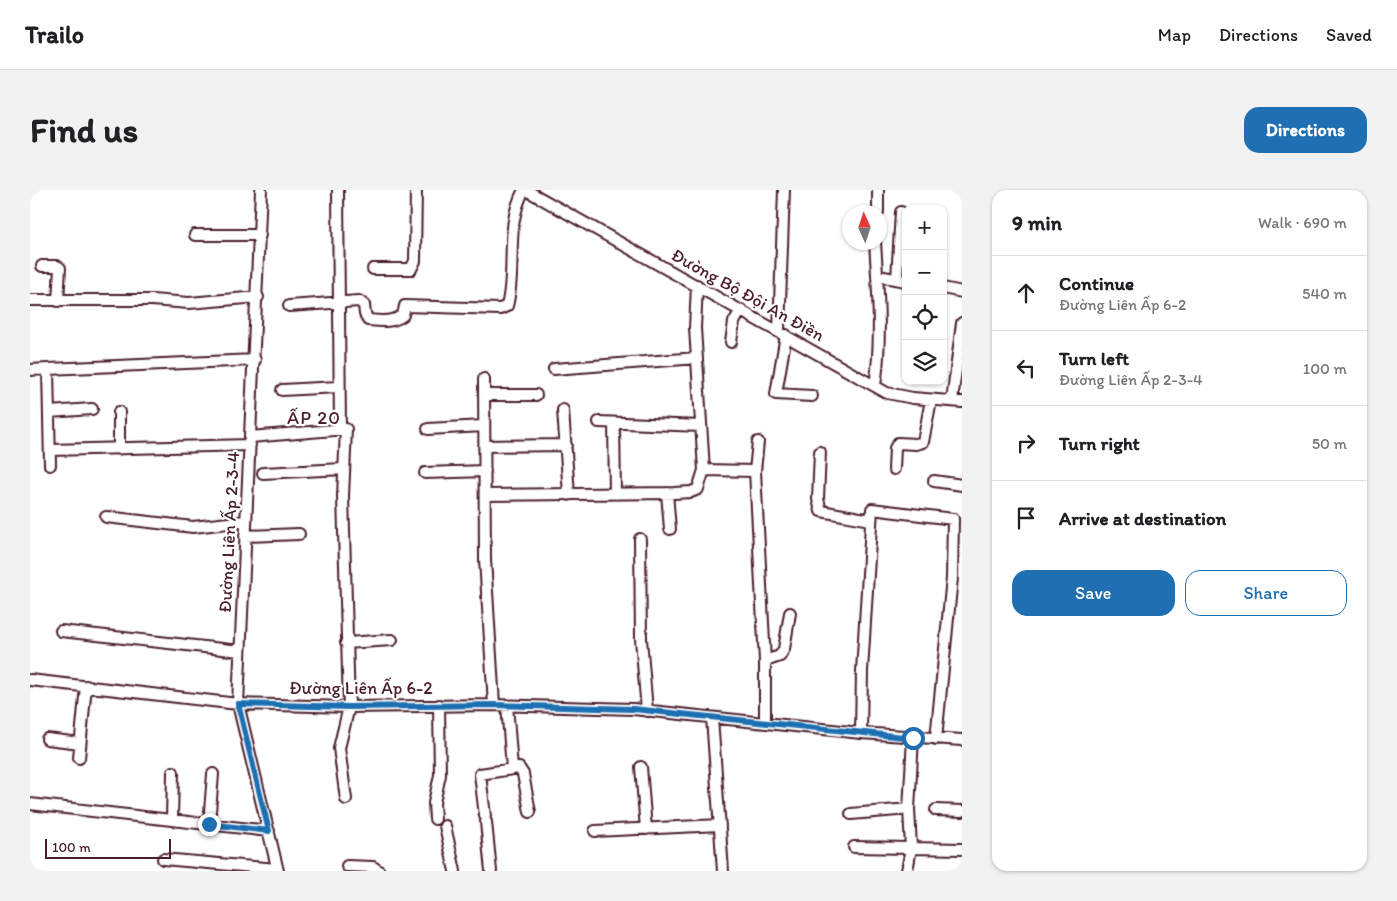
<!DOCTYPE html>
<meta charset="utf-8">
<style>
:root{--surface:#fff;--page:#f2f2f2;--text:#202124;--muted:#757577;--line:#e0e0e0;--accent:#1f6fb2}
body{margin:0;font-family:Itim,sans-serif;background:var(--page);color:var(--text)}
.controls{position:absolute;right:15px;top:15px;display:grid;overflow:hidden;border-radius:10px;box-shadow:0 1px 4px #0004}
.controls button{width:45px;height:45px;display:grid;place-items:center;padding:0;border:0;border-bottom:1px solid var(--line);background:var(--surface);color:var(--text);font:25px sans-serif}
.compass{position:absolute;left:812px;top:15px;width:45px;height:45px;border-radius:50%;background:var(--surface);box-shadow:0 1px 4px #0004;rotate:357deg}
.scale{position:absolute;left:15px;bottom:12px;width:126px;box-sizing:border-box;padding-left:5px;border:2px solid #4a1f2b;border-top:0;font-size:14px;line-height:18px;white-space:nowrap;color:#4a1f2b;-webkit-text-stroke:4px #fff;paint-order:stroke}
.stop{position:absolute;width:15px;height:15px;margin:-11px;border:4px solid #1f6fb2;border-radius:50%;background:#fff}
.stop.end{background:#1f6fb2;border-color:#fff;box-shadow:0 1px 5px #0008}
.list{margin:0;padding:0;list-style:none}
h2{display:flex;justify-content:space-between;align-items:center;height:65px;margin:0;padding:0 20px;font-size:21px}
h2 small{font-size:16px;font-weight:400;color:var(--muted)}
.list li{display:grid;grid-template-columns:32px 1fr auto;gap:15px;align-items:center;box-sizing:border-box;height:75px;padding:0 20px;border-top:1px solid var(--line)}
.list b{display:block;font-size:19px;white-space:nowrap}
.list p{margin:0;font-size:16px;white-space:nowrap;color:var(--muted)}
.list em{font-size:16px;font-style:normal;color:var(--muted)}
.actions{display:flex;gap:10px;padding:15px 20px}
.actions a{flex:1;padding:11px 0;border:1px solid var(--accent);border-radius:15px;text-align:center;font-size:18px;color:var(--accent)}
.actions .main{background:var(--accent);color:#fff}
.icon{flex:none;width:28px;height:28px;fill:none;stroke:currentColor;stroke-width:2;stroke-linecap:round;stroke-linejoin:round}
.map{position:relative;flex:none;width:932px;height:681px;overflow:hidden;border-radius:15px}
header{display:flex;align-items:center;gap:30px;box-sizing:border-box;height:70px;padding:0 25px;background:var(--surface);border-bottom:1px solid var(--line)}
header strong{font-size:24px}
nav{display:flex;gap:28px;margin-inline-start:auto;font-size:18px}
.intro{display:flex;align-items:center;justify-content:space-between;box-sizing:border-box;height:120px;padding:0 30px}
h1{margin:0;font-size:35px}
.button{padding:12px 22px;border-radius:15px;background:var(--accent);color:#fff;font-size:18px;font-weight:700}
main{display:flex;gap:30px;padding:0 30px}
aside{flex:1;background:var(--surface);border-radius:15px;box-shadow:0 1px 4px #0004}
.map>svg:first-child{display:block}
</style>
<header>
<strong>Trailo</strong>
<nav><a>Map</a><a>Directions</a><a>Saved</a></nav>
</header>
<div class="intro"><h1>Find us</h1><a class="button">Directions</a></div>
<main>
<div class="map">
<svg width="932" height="681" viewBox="0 0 932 681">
<rect width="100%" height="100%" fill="#fff"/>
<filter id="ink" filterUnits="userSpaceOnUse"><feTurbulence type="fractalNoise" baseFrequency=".02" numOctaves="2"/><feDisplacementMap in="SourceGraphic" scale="10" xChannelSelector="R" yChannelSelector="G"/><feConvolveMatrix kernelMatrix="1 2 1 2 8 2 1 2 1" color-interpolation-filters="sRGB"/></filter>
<g filter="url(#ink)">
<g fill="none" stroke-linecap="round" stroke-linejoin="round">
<defs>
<path id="minor" d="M231,0L208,514L248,681
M308,0L310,240
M496,0L857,203L883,208L932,212
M848,22V0
M165,45H230
M12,76H27L30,78L28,111
M343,79H381L385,71L386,0
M848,86L876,91
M867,89L871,22
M913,98L932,102
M0,110H122L159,113L228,107
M259,116L329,111L334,115L335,124L338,130C350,131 363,133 373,125L375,116L470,119L477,116C487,78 474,36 494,0
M749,141L754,0
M756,145L746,204L782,206
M701,152L704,132L711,120
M524,179L667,168
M0,180L18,179
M454,189L455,369L464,515
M845,196C852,149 848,100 845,52
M252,200L308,197
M454,205H506
M922,211L932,133
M533,220L539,305
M19,222L62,219
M89,222V259
M569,232L671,236
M584,233L585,304
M398,239L454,236
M220,247L316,239L313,306L319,517L309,558L316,609
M728,252L725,281L735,471V533
M455,256L536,255
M20,260L220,255
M790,262L788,309L791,321L841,330
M20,275L18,179L225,170
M864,279L865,258L868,253L886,254L893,252L901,210
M674,280L725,281
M233,283L314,279
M395,283L455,281
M904,291L932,295
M637,303L640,339
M455,305L644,303L661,302L668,299L674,280L665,138L667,95
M76,327L163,337L216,331
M215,346L269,344
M610,349L611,449L617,521
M31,441L210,461
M316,453L362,450
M735,471L750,466L754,459L760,423
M0,490L208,514L319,517L464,515L603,519L831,543L932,550
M477,515L482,578
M682,528L693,681
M831,543L832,481L842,319L923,329L922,388L906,549
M17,549L50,553
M49,568L56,496
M611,577L616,639
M0,614L239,641
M906,620L932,621
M821,624L879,619
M455,626L450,584L489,578L493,584L500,622
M405,629L404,613L410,585L409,515
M142,630L143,582
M456,632L461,681
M179,634L183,584
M415,636L425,681
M565,641L690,635
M824,657L881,658L879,619L883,548
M133,669L247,679
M317,676L343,677L349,681
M877,681L881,658L932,659"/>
</defs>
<use href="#minor" stroke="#4a1f2b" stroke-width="14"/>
<use href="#minor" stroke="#fff" stroke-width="10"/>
</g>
</g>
<g fill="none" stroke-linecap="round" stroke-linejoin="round" filter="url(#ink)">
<path stroke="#1f6fb2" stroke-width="6" d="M179,634L239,641L208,514L319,517L464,515L603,519L883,548"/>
</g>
<g text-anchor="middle" stroke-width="4.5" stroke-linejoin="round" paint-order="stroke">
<g font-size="18" fill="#4a1f2b" stroke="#fff">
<text transform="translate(718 105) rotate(29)" y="6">Đường Bộ Đội An Điền</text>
<text transform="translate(199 342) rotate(-87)" y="6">Đường Liên Ấp 2-3-4</text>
<text x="331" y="504">Đường Liên Ấp 6-2</text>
</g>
<g font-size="19" letter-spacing="1" fill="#4a1f2b" stroke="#fff">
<text x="284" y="234">ẤP 20</text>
</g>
</g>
</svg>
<div class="controls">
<button>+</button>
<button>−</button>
<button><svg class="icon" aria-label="locate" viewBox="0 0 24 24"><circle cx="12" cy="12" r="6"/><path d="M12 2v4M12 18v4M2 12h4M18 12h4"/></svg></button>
<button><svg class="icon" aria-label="layers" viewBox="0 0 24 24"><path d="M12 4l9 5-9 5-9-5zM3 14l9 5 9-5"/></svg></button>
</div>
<svg class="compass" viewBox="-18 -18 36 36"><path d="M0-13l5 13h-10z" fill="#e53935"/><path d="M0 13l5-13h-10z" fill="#757577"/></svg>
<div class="scale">100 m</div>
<div class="stop" style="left:883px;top:548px"></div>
<div class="stop end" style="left:179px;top:634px"></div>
</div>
<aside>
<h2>9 min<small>Walk · 690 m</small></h2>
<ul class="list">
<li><svg class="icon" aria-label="ahead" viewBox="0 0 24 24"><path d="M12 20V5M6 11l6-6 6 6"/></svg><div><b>Continue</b><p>Đường Liên Ấp 6-2</p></div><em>540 m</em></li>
<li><svg class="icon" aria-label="left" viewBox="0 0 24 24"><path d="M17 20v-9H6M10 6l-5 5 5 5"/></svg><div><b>Turn left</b><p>Đường Liên Ấp 2-3-4</p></div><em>100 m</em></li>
<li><svg class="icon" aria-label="right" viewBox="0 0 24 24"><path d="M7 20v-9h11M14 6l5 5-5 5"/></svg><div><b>Turn right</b></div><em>50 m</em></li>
<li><svg class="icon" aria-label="arrive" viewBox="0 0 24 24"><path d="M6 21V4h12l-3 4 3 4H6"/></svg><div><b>Arrive at destination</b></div></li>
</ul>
<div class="actions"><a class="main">Save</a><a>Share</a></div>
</aside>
</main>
